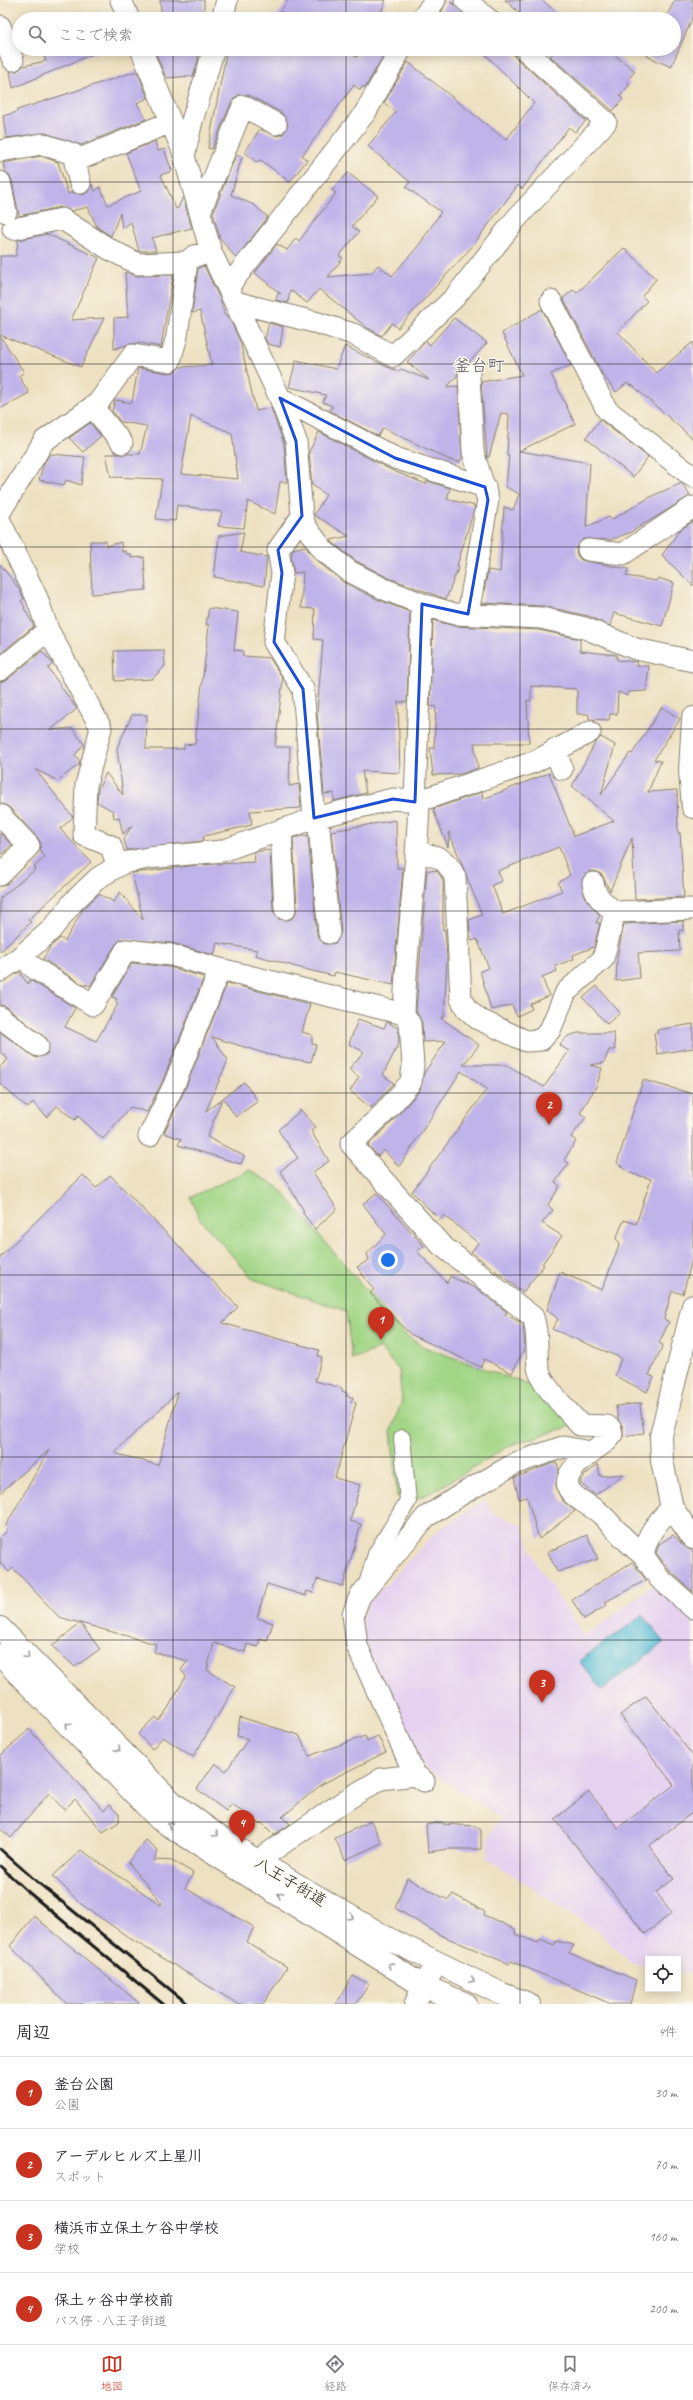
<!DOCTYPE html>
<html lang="ja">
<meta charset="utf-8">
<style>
:root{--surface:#fff;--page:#f2f2f3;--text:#2b2b33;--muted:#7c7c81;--line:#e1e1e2;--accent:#c8321e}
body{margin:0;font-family:Caveat,"Klee One",sans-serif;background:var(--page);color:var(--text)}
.controls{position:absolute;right:12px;bottom:12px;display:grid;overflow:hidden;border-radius:0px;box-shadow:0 2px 10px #0003}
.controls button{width:36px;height:36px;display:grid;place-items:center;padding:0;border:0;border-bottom:1px solid var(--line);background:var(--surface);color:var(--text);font:20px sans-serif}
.you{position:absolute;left:388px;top:1260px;width:14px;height:14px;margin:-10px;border:3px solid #fff;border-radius:50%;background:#1a73e8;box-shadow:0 0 0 6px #1a73e833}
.badge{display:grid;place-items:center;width:26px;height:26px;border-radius:50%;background:var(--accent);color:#fff;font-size:13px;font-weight:700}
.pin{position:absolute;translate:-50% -33px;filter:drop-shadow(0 1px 2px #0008)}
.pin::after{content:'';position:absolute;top:21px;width:14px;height:12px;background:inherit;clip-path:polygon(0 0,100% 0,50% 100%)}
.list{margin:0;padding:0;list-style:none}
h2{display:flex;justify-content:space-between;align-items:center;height:52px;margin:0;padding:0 16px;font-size:17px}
h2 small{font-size:13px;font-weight:400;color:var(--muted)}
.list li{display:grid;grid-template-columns:26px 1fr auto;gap:12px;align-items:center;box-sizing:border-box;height:72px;padding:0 16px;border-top:1px solid var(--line)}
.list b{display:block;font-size:15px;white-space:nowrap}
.list p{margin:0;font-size:13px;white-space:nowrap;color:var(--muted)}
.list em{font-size:13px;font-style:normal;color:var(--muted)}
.icon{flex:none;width:22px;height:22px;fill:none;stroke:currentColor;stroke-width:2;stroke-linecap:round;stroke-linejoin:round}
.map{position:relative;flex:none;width:693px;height:2004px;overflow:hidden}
.search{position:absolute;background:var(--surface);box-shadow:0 2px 10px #0003;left:12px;right:12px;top:12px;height:44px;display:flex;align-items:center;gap:10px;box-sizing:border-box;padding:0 14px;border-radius:22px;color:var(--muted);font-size:15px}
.sheet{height:340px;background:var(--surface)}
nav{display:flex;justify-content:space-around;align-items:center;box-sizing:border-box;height:56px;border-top:1px solid var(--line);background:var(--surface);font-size:11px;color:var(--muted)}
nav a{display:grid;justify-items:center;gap:2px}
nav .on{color:var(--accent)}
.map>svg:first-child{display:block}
</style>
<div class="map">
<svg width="693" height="2004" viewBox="0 0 693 2004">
<rect width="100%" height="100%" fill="#fbf7ec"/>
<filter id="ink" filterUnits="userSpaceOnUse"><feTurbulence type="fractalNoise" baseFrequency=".025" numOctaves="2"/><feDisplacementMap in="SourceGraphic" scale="8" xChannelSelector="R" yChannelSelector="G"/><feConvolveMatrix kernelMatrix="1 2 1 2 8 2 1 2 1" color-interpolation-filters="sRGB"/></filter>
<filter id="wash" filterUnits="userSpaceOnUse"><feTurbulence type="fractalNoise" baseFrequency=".012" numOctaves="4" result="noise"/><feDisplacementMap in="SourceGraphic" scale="16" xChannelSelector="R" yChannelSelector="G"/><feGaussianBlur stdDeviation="0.9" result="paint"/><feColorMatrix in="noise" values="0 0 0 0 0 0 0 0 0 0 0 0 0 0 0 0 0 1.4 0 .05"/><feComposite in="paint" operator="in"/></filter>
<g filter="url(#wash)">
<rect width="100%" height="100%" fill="#eee1c1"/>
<path fill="#e6d2f0" d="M485,1500L493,1514L521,1524L537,1565L585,1637L657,1582L693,1614V1974L678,1972V1959H648V1966L632,1963L598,1932L487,1858L489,1836L500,1817L419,1764L364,1642L362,1617L368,1603L438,1530Z"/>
<path fill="#a2d686" stroke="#5f7951" d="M250,1170L279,1188L403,1333L422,1346L526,1384H536L572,1426L513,1444L432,1492L410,1502L397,1496L391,1430L402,1401L399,1370L380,1348L352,1359L346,1311L253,1279L199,1218L191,1197Z"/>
<path fill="#59bed6" stroke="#3a6d79" d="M643,1615L664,1642L602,1690L579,1661Z"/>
<g id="blocks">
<path fill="#c0b3ea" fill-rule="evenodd" d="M160,0H204V19H162Z
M288,0H386L378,19H275Z
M447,0L454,4L469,19H438Z
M505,0H542L564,19H526Z
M675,0H693V17L671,67L647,56L650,49H674V19H665Z
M60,49H104L13,88L10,71H17L23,66L46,61L43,54Z
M154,49L198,50V61L193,76L166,78Z
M227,49H342L357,57L362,49H377L385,53L365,88L363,86L360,90L354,85L302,156L307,160L290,182L261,160L256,162L245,152L260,129L277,136L283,134L288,124L282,113L249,95H238L232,101L212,149L208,148Z
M480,49H511L516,58L586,121L575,132L569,127L522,189L518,185L470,249L398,328L392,323L382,336L366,327L319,289L307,303L290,290L288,303L276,300L278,293L281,294L255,273L277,244L287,250L296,238L299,241L336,193L332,190L348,173L378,196L352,226L359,232L339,256L343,258L328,277L371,273L378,265L392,276L419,245L441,212L406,187L410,182L368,146L396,112L384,103L408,62L506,140L534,103Z
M557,49H607L635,71L627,81L630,84L620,96L623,99L613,111L550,56Z
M137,71L148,98L137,103L146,119L81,145L45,133L6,138L3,116L17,112V110Z
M155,141L158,151L164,149L172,171L161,175L176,209L178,208L183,197L192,228L152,238L156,251H139L131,222L122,229L120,213L111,236L97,227L88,207L71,211L60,207L19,216L12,180L5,171L3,163L41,156L58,162L68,194L72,192L83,195L89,191L92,184L95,191L100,187L108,205L141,191L126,153Z
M236,155L242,157L231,195L254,205L268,217L236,258L220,238L213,213Z
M47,234L99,258L71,320L104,318L81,367L0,335V256H16L18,240Z
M624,248L656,279L642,296L647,301L618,332L656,373L693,342V439L632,385L631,386L627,383L616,392L603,375L563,298L573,290L577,293Z
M204,266L220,299L225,316L228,315L240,341L256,411L271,408L284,444L287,482H280L275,514L248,501L244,528L218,526L222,512L177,505L175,521L156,519L162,479L111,477L106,454H140L147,426L121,422L112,411L115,400L132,403L138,368L168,373L174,372L180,367L212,365L200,311L192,313L198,268ZM191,416L232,433L238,479L181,474Z
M125,272L138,276L173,275L161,347L141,343L129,344L114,349V318L128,317Z
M542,309L571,365L551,374L575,424L519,451L590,463L586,527L609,517L611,520L654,495L682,483L690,496L631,532L610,540L584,539L576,548L577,555L581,560L628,569L626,576L656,581L658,578L674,583L662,626L614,613L610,626L588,616L544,606L482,603L488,570L500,572L504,507L513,510L519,494L506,487L509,455L507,456L509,414L501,413L489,457H487L481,382L522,375L502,333Z
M454,318L487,343L469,362L462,364L458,369L457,376L447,387L458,386L462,457L460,462L450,460L383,428L378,436L330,411L332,406L323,402L326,395L289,387L296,360L336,369L345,346L387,367L399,371L401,369L429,380L407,362L426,341L430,345Z
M269,323L283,327L280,347L268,344L265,338Z
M0,336L24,372L19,376L29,393L0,409Z
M600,420L648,457L633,477L586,438Z
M90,423L101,436L83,452L69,438Z
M319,432L391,470L426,484L427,481L450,488L447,499L475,506L457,566H459L446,599L389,578L356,561L333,543L331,540L349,536L314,515L326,495L312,485L309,452Z
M50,454L85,457L81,485L66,480L64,485L39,480L44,463Z
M693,521V586L662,555L680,530Z
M244,532L240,552L267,557L264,586L214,577L219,536Z
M90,541H106V546L121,542L122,552L126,551V554H131V558L144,557L146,590L92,594Z
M305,546L316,560L343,582L379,600L410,612L407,702H398L400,773L362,771L366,793L334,801V793L324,794L317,713L323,640L314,639L315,609L301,608L303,572L294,573L291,557L293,549Z
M0,564L19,589L24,599L21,601L25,607L24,608L34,626L0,654Z
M209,608L238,612L234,650L243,651V656L270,658L283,679L275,747H290L289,786L299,784L301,808L250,811L252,825L204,836L203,841L127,850L124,839L132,825L123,834L119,817L114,818L113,811L97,802L98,789L106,773L123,795L117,748L132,715H147L146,749H184V745L195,744L209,625H206Z
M433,620L454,626L539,630L580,639V651L617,655V660L637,662L636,666H649L646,691L629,692L628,696L618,692L617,714H610L609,720L589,719V714H577V689L531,686V701L527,700L529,743H474L478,768L461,774L433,775L430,748H434L436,707L430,706Z
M164,650L165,666L152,679L115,681L114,651Z
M42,651L53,664L48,668L77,709L50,730L72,728L84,744L75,755L80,761L79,764L58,781L35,769L73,817L60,829L91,862L28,920L31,922L0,952V898L36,869L34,867L45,857L40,851L41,844L38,838L9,807L0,803V682L8,679Z
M662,707L680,719L654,760L661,761L648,792L677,790L678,833H680L684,897L635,899L632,838L610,891L602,875L597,872L590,871L582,879L585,898L600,915L596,923H600L594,947L573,955L574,959L555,966L557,971L542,977L549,996L530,1004L532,1009L517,1016L512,1005L491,1010L480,971L489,968L477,939L472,941L470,935L469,920L482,915L449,832L448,847L433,809L482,792L483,799L549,773L574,836L614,821L572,786L595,743L601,737L615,745L601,795L630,753L632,754ZM559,847L570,875L558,883L562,891L503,914L492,885L502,881L498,871Z
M396,820L397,868H403L393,985L335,972L334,976L304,969L255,955L257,950L217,943L214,955L172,943L121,939L116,944L90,986L86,984L85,986L43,959L50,947L60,938L65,941L83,909L99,894L114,902L120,892L143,920L132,873L198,865L255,862L254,852L270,850L273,910L279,919H291L295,915L297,908L293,838L308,835L317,935L324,944L336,943L341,932L331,831Z
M0,833L12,845L0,855Z
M427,870L437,871L443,880V930L445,929L447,958L444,1017L441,1018L479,1045L463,1065H507L544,1087L569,1051L559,1045L568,1036L578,1033H614L615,1050H609L604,1063L590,1065L602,1068L597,1085L580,1113L586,1117L571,1137L576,1141L564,1160L569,1163L555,1182L560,1186L548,1205L553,1210L542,1223L562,1236L542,1264L544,1265L523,1292L471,1252L478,1243L444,1215L440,1220L412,1192L487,1089L461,1071L399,1167L384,1150L378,1156L368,1145L393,1121L420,1090L424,1073L446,1041L423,1042L422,1023L416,1011Z
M683,921V931L679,930L680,951L638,953L640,978L616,981L617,958L624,924Z
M132,963L169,967L204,977L163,1080L147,1112L130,1107L103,1139L78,1116L75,1120L57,1106L47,1117L33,1102L28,1108L0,1084V1067L8,1059L0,1052V1032L36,1058L47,1054L49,1042L7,1007L0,1005V983L19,972L28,984L30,980L75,1008L65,1027L96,1041L118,1004L116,1002L117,999L112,997Z
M227,983L310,1004L302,1032L312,1035V1044L316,1045L311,1062L270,1055L212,1037L228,1060L206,1111L222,1099L207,1137L244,1156L241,1164L178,1145L181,1139L164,1133L185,1089Z
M597,986L620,1013L607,1024L583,998Z
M358,1019L384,1028L387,1022L398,1028L399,1043L383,1075L394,1083L371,1108L350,1091L359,1077L349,1069L364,1052L349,1044Z
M693,1024V1048L657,1054L654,1033H658L657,1030Z
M643,1080L693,1094V1255L683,1294L672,1291L664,1319L669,1322L659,1343L663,1345L649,1375L654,1377L647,1392L615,1376L621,1358L552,1329L558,1319L547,1310L560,1272L602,1290L620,1243L616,1239L624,1220L636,1224L651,1179L630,1173L617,1163Z
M244,1082L258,1101L236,1117L223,1098Z
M301,1110L316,1127L311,1131L329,1161L313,1172L337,1209L315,1229L302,1212L304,1211L280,1171L298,1158L278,1130Z
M83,1175L96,1188L110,1175L238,1307L222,1323L319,1350L318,1356L322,1357L315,1381L342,1388V1391L347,1393L346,1396L353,1397L351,1402L356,1403L335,1478L360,1485L350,1521L361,1524L343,1586L317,1579L313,1593L307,1591L306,1596L267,1584L257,1618L273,1623L267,1641L260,1639L258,1647L247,1644L245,1652L214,1643L207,1670L235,1687L193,1757L163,1737L152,1749L138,1734L155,1717L158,1720L167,1710L186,1676L181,1670L188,1661L154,1652L156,1644L80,1623L100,1649L75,1667L52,1646L80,1623L59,1617L13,1568L9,1572L0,1563V1538L8,1530L5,1527L49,1450L0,1493V1257ZM178,1392L158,1465L114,1453Z
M376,1193L424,1246L417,1251L447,1283L450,1276L477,1289L507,1312L505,1314L523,1324L525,1347L512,1373L484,1359L481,1367L410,1334L370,1293L374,1290L357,1267L369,1260L367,1254L386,1234L363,1204Z
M642,1403L640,1406L644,1433L623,1436V1427L618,1419L616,1406Z
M553,1463H557L559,1471L556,1484L557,1490L562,1500L575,1511L539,1539L527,1497L519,1499L514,1478Z
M598,1464L600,1476L624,1474L595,1495L580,1483L583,1477Z
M587,1535L598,1559L557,1572L548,1552Z
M673,1535L683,1545L693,1552V1592L668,1569L656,1553L659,1544Z
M632,1562L646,1580L605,1602L607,1605L584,1619L572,1600Z
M646,1696L693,1756V1812L649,1846L674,1879L656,1892L672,1913L645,1934L555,1819L589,1792L618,1828L674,1785L620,1715Z
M240,1717L299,1735L309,1756L365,1736L367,1741L378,1736L386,1752L322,1784L282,1817L290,1824L274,1835L261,1822L260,1824L232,1804L226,1811L197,1789L215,1763L226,1771L248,1739L237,1736Z
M29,1729L104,1811L109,1805L119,1814V1822L103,1832L75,1799L64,1810L49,1793L11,1838L0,1828V1756Z
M371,1821L382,1843L345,1860L335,1838Z
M442,1822L443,1824L475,1826L481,1830V1849H448L428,1852L426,1825Z
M146,1840L158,1850L154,1860L174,1861L193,1873L185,1888L254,1927L247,1942L287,1967L263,2004H238L131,1939L81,1904L53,1876L81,1850L161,1905L162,1903L128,1862Z
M407,1878L448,1900L453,1894L485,1912L484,1915L515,1929V1934L538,1943L540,1939L554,1945L556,1941L574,1945L569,1953L636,1980L630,2004H611L511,1961L509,1964L438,1934L395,1908Z
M34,1916L140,2004H67L10,1946Z
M353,1976L369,1984L356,2004H335Z"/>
</g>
</g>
<g filter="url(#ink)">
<use href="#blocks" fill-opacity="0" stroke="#857e6e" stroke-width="1"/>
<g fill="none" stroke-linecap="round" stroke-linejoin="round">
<defs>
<path id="pedestrian" d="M367,1584L376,1554L408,1501L402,1438"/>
<path id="minor" d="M121,0L129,19
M465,0L488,19
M222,19L227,0
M422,19L435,0
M0,26L13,60
M141,49L182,149L211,252L280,398L296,441L302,516L306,527L324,551L349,571L384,589L425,605L455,614L541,618L585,628L636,649L693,661
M0,151L42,144L73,154L80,183
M184,156L192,121L214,49
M75,161L171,122
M0,182L6,212
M200,212L243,106L276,124
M13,229L62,219L109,249L138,264L187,262
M228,287L365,113L401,49
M551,301L607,410L693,477
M235,302L318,323L353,334L393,356L455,297L516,219L606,122L524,49
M280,398L395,458L485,487
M93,407L122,443
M0,512L44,441L98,403L133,355L170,361L177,336L187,262L194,256L211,252
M302,516L278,550L282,573L274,642L303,689L314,818
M0,521L37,598L48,630L101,728L86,785L84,835L111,846L117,866
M588,550L623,554L693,507
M468,614L488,500L473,452L469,374
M0,670L48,630
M555,749L562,769
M415,802L422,604
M0,815L29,846L0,875
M318,817L329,933
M281,830L285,909
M417,853C437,855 446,858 455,877L461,999L466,1008L478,1019L526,1041L541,1040L550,1030L566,992L603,959L615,912L693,909
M593,883C595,897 604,903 615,912
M31,966L93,1005L126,950L171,955L220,969L404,1014C406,943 417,872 419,801
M0,971L19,958L51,930L73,902L98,878L123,863L148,858L222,851L318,817L393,799L419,801L534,762L590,732
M404,1014L410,1024L413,1065L411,1082L384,1113L351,1144L441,1245L533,1317C539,1334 536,1350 538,1367C541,1386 568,1410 580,1425L607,1426L611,1429L612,1434L608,1440C596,1449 555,1474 571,1492C578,1501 592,1506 601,1514C615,1528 627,1543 643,1555
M0,1017L38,1046
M149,1136L174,1085L220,969
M672,1508C657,1522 647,1534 643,1555L659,1578L693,1608
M424,1781L415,1775L357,1646L353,1614L360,1596L426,1517L462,1494L516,1463L563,1447L591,1452
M257,1861L346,1800L381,1779L415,1775
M415,2004L423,1986L437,1964"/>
<path id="tertiary" d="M693,718L690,771L693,807
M693,1306L661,1436L662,1461L672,1508L693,1538"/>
<path id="trunk" d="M0,1628L172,1802L218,1836L257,1861L387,1938L502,1994L529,2004
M0,1655L159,1819L423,1986L466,2004"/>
</defs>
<use href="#pedestrian" stroke="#857e6e" stroke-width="18"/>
<use href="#minor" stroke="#857e6e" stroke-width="23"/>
<use href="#tertiary" stroke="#857e6e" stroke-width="24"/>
<use href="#trunk" stroke="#857e6e" stroke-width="24"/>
<use href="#pedestrian" stroke="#fff" stroke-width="16"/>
<use href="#minor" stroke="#fff" stroke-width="21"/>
<use href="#tertiary" stroke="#fff" stroke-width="22"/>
<use href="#trunk" stroke="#fff" stroke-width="22"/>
<path stroke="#1c1c1c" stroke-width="3" d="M0,1849L35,1880L188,2004
M0,1866L27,1891L163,2004"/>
</g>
<defs><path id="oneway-chevron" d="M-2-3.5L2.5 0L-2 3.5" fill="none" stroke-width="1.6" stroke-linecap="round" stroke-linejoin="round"/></defs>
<g stroke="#999">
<use href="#oneway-chevron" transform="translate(27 1656) rotate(46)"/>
<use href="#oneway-chevron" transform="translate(68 1725) rotate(-134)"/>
<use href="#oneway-chevron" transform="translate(118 1749) rotate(45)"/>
<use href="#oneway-chevron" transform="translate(170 1825) rotate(-148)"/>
<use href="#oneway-chevron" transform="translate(216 1834) rotate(35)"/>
<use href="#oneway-chevron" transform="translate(280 1895) rotate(-148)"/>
<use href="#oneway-chevron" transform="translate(351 1917) rotate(31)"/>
<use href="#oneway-chevron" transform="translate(390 1965) rotate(-148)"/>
<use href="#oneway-chevron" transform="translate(472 1980) rotate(25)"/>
</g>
</g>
<path fill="none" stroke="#1d4ed8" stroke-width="3" stroke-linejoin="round" d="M280,398L395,458L485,487L488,500L468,614L422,604L415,802L393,799L314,818L303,689L274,642L282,573L278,550L302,516L296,441Z"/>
<path fill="none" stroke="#1c1c1c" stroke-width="1" stroke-opacity="0.55" d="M173,0V19M346,0V19M520,0V19M173,49V2004M346,49V2004M520,49V2004M0,182H693M0,364H693M0,547H693M0,729H693M0,911H693M0,1093H693M0,1275H693M0,1457H693M0,1640H693M0,1822H693"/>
<g text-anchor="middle" stroke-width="3" stroke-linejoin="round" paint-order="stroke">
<g font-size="16" fill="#1c1c1c" stroke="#fbf7ec">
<text transform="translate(291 1881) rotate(31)" y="6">八王子街道</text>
</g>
<g font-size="17" fill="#555164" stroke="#fbf7ec">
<text x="479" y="371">釜台町</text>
</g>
</g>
</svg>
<div class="controls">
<button><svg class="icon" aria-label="locate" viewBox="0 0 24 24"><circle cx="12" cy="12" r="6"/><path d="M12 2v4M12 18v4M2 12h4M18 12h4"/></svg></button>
</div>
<div class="you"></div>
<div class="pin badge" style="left:381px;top:1340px">1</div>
<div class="pin badge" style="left:549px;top:1125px">2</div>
<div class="pin badge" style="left:542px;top:1703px">3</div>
<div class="pin badge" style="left:242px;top:1843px">4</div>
<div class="search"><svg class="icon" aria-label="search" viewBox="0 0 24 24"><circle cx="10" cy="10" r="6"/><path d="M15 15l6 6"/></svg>ここで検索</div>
</div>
<section class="sheet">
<h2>周辺<small>4件</small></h2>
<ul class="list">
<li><span class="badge">1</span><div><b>釜台公園</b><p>公園</p></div><em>30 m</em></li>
<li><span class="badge">2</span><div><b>アーデルヒルズ上星川</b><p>スポット</p></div><em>70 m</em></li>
<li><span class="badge">3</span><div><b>横浜市立保土ケ谷中学校</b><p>学校</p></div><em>160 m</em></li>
<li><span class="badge">4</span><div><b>保土ヶ谷中学校前</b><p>バス停 · 八王子街道</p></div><em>200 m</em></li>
</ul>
</section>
<nav>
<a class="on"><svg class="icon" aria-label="map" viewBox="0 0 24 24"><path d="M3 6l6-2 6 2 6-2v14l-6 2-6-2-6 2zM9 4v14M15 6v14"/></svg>地図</a>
<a><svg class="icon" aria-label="directions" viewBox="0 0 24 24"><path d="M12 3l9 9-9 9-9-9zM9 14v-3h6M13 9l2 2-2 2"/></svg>経路</a>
<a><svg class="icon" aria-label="saved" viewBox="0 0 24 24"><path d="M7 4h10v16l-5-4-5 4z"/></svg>保存済み</a>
</nav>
